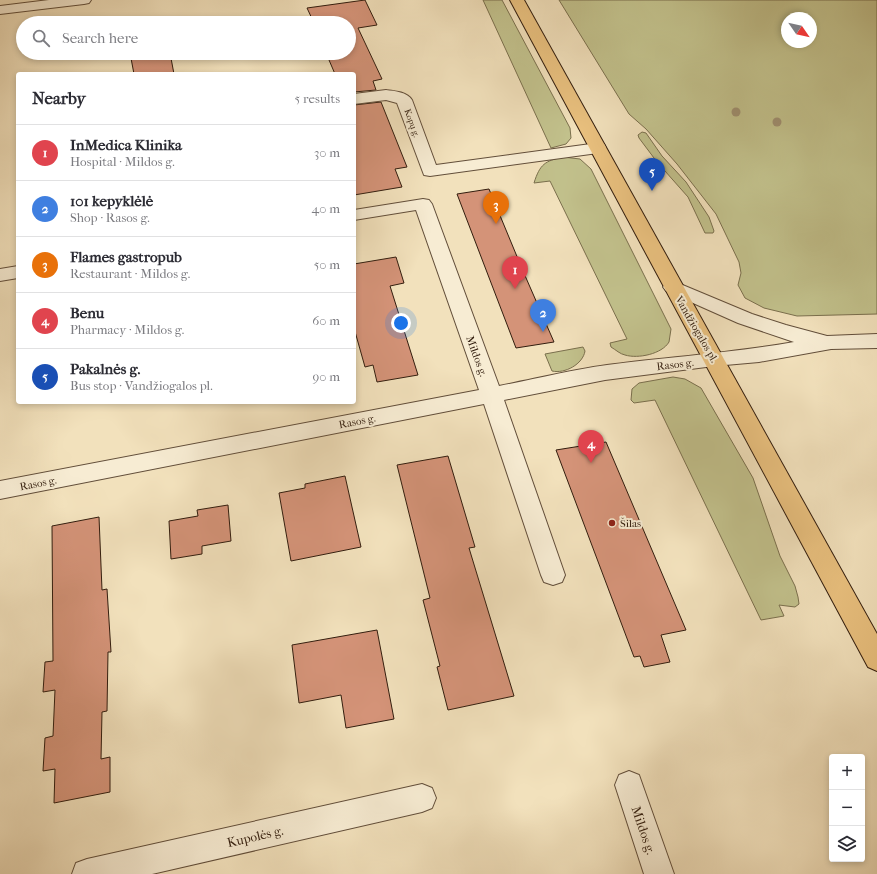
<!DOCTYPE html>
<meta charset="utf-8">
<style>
:root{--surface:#fff;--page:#f7f7f7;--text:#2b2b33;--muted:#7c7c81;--line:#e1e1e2;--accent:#8f2418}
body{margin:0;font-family:"IM FELL French Canon",serif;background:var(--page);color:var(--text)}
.controls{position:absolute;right:12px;bottom:12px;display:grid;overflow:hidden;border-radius:4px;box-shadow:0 2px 6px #0003}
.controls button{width:36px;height:36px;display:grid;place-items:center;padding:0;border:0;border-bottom:1px solid var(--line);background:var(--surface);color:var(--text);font:20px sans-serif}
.compass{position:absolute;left:781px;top:12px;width:36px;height:36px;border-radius:50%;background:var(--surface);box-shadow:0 2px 6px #0003;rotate:124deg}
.you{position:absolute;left:401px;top:323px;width:14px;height:14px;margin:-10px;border:3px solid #fff;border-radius:50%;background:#1a73e8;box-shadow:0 0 0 6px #1a73e833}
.badge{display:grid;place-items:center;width:26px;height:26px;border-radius:50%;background:var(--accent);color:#fff;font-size:13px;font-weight:700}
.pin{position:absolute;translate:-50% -33px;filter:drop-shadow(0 1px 2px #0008)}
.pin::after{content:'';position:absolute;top:21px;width:14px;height:12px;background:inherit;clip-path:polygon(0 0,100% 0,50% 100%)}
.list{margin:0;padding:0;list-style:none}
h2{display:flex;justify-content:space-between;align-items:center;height:52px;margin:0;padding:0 16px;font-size:17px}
h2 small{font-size:13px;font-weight:400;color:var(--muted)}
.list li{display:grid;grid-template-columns:26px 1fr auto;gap:12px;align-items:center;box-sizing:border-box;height:56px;padding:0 16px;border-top:1px solid var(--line)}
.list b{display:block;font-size:15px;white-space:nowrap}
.list p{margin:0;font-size:13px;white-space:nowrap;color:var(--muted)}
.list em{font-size:13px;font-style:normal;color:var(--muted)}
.icon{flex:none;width:22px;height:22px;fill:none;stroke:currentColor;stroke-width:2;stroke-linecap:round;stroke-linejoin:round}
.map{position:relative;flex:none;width:877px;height:874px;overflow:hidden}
.search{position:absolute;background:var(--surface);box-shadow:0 2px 6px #0003;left:16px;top:16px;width:340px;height:44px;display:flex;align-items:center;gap:10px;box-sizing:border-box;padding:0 14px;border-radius:22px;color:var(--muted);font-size:15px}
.panel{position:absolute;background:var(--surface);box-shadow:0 2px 6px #0003;left:16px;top:72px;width:340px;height:332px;border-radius:4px}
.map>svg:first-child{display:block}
</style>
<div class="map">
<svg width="877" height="874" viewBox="0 0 877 874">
<rect width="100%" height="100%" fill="#f2e1bc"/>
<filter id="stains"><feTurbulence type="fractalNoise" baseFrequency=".005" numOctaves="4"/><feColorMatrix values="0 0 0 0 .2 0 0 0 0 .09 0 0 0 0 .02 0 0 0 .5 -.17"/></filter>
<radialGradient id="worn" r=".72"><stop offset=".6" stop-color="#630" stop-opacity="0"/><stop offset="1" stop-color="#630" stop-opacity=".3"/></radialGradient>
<path fill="#c2c18c" stroke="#7a6f4d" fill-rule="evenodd" d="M483,0H502L570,128L571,138L566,144L551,148Z
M559,0H877V314L797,316L764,308L745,298L738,285L741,273L739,262L716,214L677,164L646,129L629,114ZM787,18H811V42H787Z
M642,132L646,133L662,156L686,182L709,217L714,231L713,233H705L688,197L657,162L639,138L638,135Z
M563,157L580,159L591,169L671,329L669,342C662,354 638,359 625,355C620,354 616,350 611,347L610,343L627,339L550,181L534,183C540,164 545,161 563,157Z
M583,347L585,351C583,364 565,374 552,371L545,354Z
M673,377L685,379L701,388L753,478L780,556L795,586L798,597L799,604L795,607L779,605L784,616L761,620L655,400L634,403L631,400L632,389L639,383Z"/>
<path fill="#d49378" stroke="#321d0e" d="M365,0L377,25L358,28L382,79L373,81L376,90L354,92V74H335L326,53H349V23H314L307,8Z
M130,53H170L174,74H134Z
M381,102L407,167L395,169L402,187L354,195V105Z
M489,189L523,271L554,342L516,348L457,194Z
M396,257L404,283L390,286L418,375L377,382L373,365L365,367L354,328V264Z
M606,442L686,630L661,635L670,662L644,667L640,656L634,657L556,450Z
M448,456L475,547L469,548L514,696L448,710L437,667L440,666L423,600L430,598L397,465Z
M345,476L361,547L291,561L279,493L305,488V484Z
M228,505L231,541L202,546V554L171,559L169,521L198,516L197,510Z
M99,517L102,590L107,589L111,652H108L107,711L102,712L101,759L110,757V792L54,803L55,769L43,771L45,738L53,736L55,690L43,692L45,662L53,661L52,526Z
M377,630L394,719L346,728L341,695L299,703L292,645Z"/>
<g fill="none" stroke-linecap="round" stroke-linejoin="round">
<defs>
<path id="minor" d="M49,0H91L89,3L84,4L0,14V6Z
M386,90C395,91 407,92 412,100L436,165L598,143L604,144L606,148L604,152L598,153L430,176L424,175L397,103L386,100L354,104V94Z
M423,199L429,200L432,204L499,386C535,379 571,370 607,365C669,357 732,353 794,342L738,323L666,291L663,287L666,283L673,281L752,314L786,325L827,336L877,334V348L831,349L759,362L714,366L605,380L504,400L565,575L562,582L553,585L544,582L541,575L484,404L0,499V481L479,390L416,210L354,220V210Z
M18,266V278L0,281V269Z
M629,771L639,775L674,874H644L615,785L619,775Z
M422,784L432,788L436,798L432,808L422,812L152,874H72L76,863L87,859Z"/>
<path id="primary" d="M510,0H524L877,634V671L868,667Z"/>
</defs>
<use href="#minor" stroke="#624e3a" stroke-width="2"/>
<use href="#primary" stroke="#321d0e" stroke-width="2"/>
<use href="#minor" fill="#f7ecd3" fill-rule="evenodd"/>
<use href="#primary" fill="#e9c07e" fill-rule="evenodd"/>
</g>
<g fill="#a09071">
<circle cx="736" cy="112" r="4.5"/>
<circle cx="777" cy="122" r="4.5"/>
</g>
<circle fill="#8f2418" stroke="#f7ecd3" stroke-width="1.5" cx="612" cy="523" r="4"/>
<g text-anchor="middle" stroke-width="4" stroke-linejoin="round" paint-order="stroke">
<g font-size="9" fill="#321d0e" stroke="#f7ecd3">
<text transform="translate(412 123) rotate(70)" y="3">Kopų g.</text>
</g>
<g font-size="11" fill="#321d0e" stroke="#f7ecd3">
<text transform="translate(697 329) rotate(60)" y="4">Vandžiogalos pl.</text>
<text transform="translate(477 356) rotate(70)" y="4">Mildos g.</text>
<text transform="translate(675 364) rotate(-7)" y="4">Rasos g.</text>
<text transform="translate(357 421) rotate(-11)" y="4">Rasos g.</text>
<text transform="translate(38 483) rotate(-11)" y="4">Rasos g.</text>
</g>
<g font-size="11" fill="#321d0e" stroke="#f7ecd3" text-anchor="start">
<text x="620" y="527">Šilas</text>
</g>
<g font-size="13" fill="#321d0e" stroke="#f7ecd3">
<text transform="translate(644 830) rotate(71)" y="5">Mildos g.</text>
<text transform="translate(255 836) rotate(-13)" y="5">Kupolės g.</text>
</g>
</g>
<rect width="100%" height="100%" filter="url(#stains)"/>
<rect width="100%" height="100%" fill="url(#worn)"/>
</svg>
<div class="controls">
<button>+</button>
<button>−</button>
<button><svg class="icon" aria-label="layers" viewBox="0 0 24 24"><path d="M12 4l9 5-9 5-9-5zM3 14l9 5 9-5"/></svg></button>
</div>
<svg class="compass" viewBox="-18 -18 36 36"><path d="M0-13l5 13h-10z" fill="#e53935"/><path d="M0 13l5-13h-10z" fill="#7c7c81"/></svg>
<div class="you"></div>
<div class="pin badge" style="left:515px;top:289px;background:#e0444e">1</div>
<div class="pin badge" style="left:543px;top:332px;background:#3f7fe0">2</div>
<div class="pin badge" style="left:496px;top:224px;background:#e8710a">3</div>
<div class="pin badge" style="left:591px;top:463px;background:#e0444e">4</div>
<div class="pin badge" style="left:652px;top:191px;background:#1a4fb4">5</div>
<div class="search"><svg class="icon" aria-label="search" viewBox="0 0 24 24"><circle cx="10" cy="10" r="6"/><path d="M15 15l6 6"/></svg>Search here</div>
<section class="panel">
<h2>Nearby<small>5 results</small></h2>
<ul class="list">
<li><span class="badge" style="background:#e0444e">1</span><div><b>InMedica Klinika</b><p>Hospital · Mildos g.</p></div><em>30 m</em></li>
<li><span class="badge" style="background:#3f7fe0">2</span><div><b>101 kepyklėlė</b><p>Shop · Rasos g.</p></div><em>40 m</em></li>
<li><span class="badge" style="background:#e8710a">3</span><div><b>Flames gastropub</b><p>Restaurant · Mildos g.</p></div><em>50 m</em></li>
<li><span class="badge" style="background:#e0444e">4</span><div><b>Benu</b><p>Pharmacy · Mildos g.</p></div><em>60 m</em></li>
<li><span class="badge" style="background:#1a4fb4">5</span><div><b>Pakalnės g.</b><p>Bus stop · Vandžiogalos pl.</p></div><em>90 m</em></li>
</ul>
</section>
</div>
